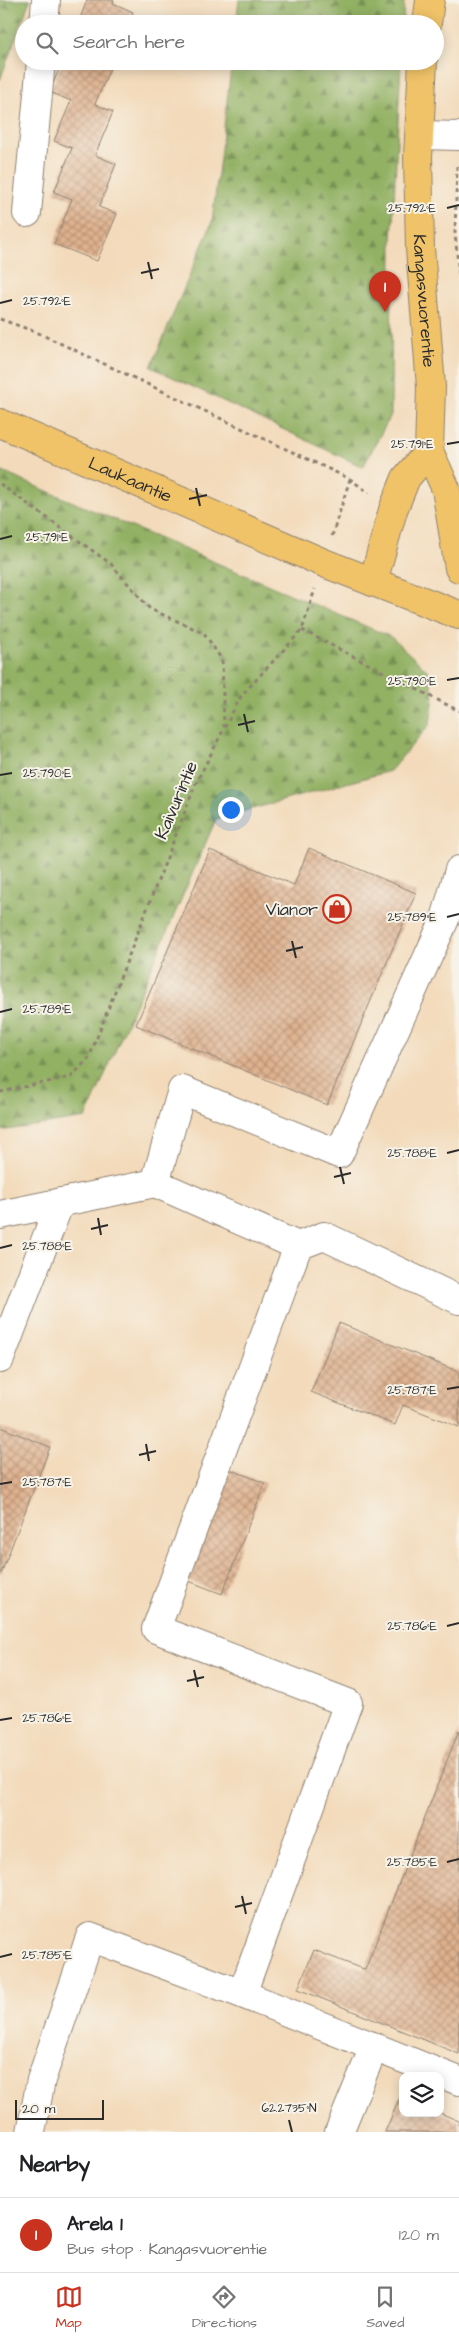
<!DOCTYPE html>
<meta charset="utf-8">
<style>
:root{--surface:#fff;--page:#f2f2f2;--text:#202124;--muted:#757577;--line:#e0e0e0;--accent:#c8321e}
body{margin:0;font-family:"Architects Daughter",sans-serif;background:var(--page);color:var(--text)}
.controls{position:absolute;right:15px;bottom:15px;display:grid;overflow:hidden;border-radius:10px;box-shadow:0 2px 12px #0003}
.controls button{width:45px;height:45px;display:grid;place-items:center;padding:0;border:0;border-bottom:1px solid var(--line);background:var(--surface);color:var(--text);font:25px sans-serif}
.scale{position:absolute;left:15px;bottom:12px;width:89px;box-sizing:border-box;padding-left:5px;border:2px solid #2b2b2b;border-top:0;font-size:14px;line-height:18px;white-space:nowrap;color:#2b2b2b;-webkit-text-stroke:4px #f7f3e8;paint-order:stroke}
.you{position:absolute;left:230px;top:809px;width:18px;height:18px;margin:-12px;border:4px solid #fff;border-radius:50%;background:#1a73e8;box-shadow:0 0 0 8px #1a73e833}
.badge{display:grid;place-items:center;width:32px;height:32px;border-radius:50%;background:var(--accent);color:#fff;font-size:16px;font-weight:700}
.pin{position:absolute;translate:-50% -41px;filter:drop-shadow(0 1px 2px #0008)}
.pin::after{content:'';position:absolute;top:26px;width:18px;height:15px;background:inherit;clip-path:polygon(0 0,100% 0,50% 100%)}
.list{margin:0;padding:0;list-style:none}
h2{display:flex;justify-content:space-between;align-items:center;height:65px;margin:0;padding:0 20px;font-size:21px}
h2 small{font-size:16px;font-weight:400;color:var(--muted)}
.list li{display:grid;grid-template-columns:32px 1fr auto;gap:15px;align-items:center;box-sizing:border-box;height:75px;padding:0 20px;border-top:1px solid var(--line)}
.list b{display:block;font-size:19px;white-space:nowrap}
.list p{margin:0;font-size:16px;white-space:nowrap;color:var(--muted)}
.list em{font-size:16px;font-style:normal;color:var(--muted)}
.icon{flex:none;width:28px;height:28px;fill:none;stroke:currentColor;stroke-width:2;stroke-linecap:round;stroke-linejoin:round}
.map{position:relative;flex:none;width:459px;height:2132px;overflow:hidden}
.search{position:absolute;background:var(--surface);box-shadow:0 2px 12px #0003;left:15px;right:15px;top:15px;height:55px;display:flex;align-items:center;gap:12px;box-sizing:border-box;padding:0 18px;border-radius:28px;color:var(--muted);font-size:19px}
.sheet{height:140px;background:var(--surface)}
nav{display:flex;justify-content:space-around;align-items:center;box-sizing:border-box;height:70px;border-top:1px solid var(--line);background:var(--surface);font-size:14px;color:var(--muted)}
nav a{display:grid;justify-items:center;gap:2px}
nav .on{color:var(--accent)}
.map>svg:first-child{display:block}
</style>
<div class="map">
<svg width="459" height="2132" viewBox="0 0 459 2132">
<defs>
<pattern id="forest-firs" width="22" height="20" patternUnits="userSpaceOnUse" patternTransform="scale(1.25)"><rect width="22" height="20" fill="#92b164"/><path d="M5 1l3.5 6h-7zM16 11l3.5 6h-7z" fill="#779053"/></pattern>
<pattern id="building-cross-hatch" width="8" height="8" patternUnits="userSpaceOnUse" patternTransform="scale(1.25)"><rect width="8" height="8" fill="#dfb28f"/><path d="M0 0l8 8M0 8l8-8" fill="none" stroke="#b59175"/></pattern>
</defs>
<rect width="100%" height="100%" fill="#f7f3e8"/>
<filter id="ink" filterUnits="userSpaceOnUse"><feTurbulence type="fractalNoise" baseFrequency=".02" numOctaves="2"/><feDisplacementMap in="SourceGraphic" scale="10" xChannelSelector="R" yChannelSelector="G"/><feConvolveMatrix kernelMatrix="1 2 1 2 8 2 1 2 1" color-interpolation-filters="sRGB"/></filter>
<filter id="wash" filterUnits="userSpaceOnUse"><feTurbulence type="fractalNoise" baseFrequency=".0096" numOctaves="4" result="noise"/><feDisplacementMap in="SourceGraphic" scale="20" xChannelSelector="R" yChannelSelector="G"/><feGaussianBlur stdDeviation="1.12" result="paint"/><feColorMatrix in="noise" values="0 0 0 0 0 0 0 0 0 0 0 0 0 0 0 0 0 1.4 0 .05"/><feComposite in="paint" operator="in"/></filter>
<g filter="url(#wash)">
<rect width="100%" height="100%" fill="#f3daba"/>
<path fill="url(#forest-firs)" stroke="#5e6e48" d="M0,0H30L0,80Z
M239,0H401L404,1L403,24H236Z
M232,61H401L392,241L391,415L363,467L151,367L212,222Z
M0,471L391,637L428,671L434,696L430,724L390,771L216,819L86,1118L0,1131Z"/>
<g id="blocks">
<path fill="url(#building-cross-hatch)" d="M87,0H114L113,3L133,12L128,24H78Z
M62,61H113L95,104L113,112L95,155L116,164L99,207L117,214L97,261L54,244L72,199L54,192L72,148L54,141L71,101L50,92Z
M309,848L416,893L327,1105L136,1025L210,850L294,885Z
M339,1323L459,1372V1427L403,1405L395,1425L311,1392Z
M0,1427L50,1447L0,1576Z
M224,1467L265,1483L222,1594L181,1578Z
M459,1730V2054L298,1989L314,1950L365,1970Z
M400,2097L403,2098V2113H440L459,2121V2132H385Z"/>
</g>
</g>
<g filter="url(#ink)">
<use href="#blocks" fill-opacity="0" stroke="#8f8272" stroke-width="1"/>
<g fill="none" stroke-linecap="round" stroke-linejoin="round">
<defs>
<path id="minor" d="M44,24L46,0
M420,135L459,136
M27,213L41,61
M155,1183L182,1090L339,1154L445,919L459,870
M0,1215L155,1183L298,1246
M459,1300L324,1236L298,1246L156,1629L348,1703L242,1994L459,2081
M0,1359L60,1202
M31,2132L41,2080L90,1937L242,1994
M339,2132L374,2047"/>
<g id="major">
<path d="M427,24L430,0"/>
<path id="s1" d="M423,61L418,157L420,248L431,387L429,451L446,489L459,568"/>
<path id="s2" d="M0,423L324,563L459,615"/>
<path d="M373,582L393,510L406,478L429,451"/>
</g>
</defs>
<use href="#minor" stroke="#8f8272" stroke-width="30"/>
<use href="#major" stroke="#8f8272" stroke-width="30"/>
<path stroke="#8f8272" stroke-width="3" stroke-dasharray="4 4" stroke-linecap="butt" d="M457,166L455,233L459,275
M0,319L36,332L350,479L369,493
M0,484L111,564L150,609L204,633L222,660L224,727
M332,536L350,479
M302,630L459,711
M0,1092L71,1077L89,1058L196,783L241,696L302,630L315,589"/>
<use href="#minor" stroke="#fff" stroke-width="28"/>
<use href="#major" stroke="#f0c369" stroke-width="28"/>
</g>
</g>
<path fill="none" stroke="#2b2b2b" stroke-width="2" d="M447,208L459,205M148,262L152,279M141,273L159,269M0,303L12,300M447,444L459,442M196,488L200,506M189,499L207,495M0,539L12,536M447,680L459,678M244,714L248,732M238,725L255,721M0,775L12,773M447,917L459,914M292,941L296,958M286,951L303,947M0,1012L12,1009M447,1153L459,1150M340,1167L344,1184M334,1177L351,1173M98,1218L101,1235M91,1229L108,1225M0,1248L12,1245M447,1389L459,1387M146,1444L149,1461M139,1455L156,1451M0,1484L12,1482M447,1626L459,1623M194,1670L198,1687M187,1681L204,1677M0,1720L12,1718M447,1862L459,1859M242,1896L246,1914M235,1907L252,1903M0,1957L12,1954M289,2120L292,2132"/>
<defs>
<symbol id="shop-ring" viewBox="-11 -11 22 22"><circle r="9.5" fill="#f7f3e8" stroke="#c8321e" stroke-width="1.5"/><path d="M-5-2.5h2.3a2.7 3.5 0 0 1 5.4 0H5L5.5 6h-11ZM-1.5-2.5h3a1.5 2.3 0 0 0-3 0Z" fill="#c8321e"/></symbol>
</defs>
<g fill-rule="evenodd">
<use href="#shop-ring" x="321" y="893" width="32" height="32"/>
</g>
<g text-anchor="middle" stroke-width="4" stroke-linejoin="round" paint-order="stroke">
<g font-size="18" fill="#2b2b2b" stroke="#f7f3e8">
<text dy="6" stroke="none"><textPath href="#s1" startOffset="240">Kangasvuorentie</textPath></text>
<text dy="6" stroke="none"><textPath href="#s2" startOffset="142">Laukaantie</textPath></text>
<text transform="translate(176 800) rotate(-67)" y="6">Kaivurintie</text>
</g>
<g font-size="18" fill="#2b2b2b" stroke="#f7f3e8" text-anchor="end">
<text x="318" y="915">Vianor</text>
</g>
</g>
<g font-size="12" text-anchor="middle" fill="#2b2b2b" stroke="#f7f3e8" stroke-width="4" stroke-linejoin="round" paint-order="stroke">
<text x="412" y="212">25.792°E</text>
<text x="47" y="305">25.792°E</text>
<text x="412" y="448">25.791°E</text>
<text x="47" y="541">25.791°E</text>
<text x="412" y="685">25.790°E</text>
<text x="47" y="777">25.790°E</text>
<text x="412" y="921">25.789°E</text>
<text x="47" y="1013">25.789°E</text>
<text x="412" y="1157">25.788°E</text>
<text x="47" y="1250">25.788°E</text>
<text x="412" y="1394">25.787°E</text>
<text x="47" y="1486">25.787°E</text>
<text x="412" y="1630">25.786°E</text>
<text x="47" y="1722">25.786°E</text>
<text x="412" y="1866">25.785°E</text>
<text x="47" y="1959">25.785°E</text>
<text x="289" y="2112">62.2735°N</text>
</g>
</svg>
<div class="controls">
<button><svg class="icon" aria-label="layers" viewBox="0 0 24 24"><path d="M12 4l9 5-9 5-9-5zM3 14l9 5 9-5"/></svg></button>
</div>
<div class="scale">20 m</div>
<div class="you"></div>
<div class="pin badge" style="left:385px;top:312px">1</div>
<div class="search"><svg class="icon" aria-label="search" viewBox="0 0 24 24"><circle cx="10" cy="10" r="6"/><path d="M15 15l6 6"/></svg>Search here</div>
</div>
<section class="sheet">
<h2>Nearby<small></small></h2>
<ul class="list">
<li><span class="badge">1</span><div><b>Arela 1</b><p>Bus stop · Kangasvuorentie</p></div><em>120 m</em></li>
</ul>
</section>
<nav>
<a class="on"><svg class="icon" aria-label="map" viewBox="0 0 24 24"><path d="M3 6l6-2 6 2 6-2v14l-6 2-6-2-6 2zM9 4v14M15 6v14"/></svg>Map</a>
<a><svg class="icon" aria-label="directions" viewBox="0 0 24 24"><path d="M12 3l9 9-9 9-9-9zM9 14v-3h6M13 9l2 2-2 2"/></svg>Directions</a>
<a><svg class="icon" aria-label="saved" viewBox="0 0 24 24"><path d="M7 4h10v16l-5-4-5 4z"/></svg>Saved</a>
</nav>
